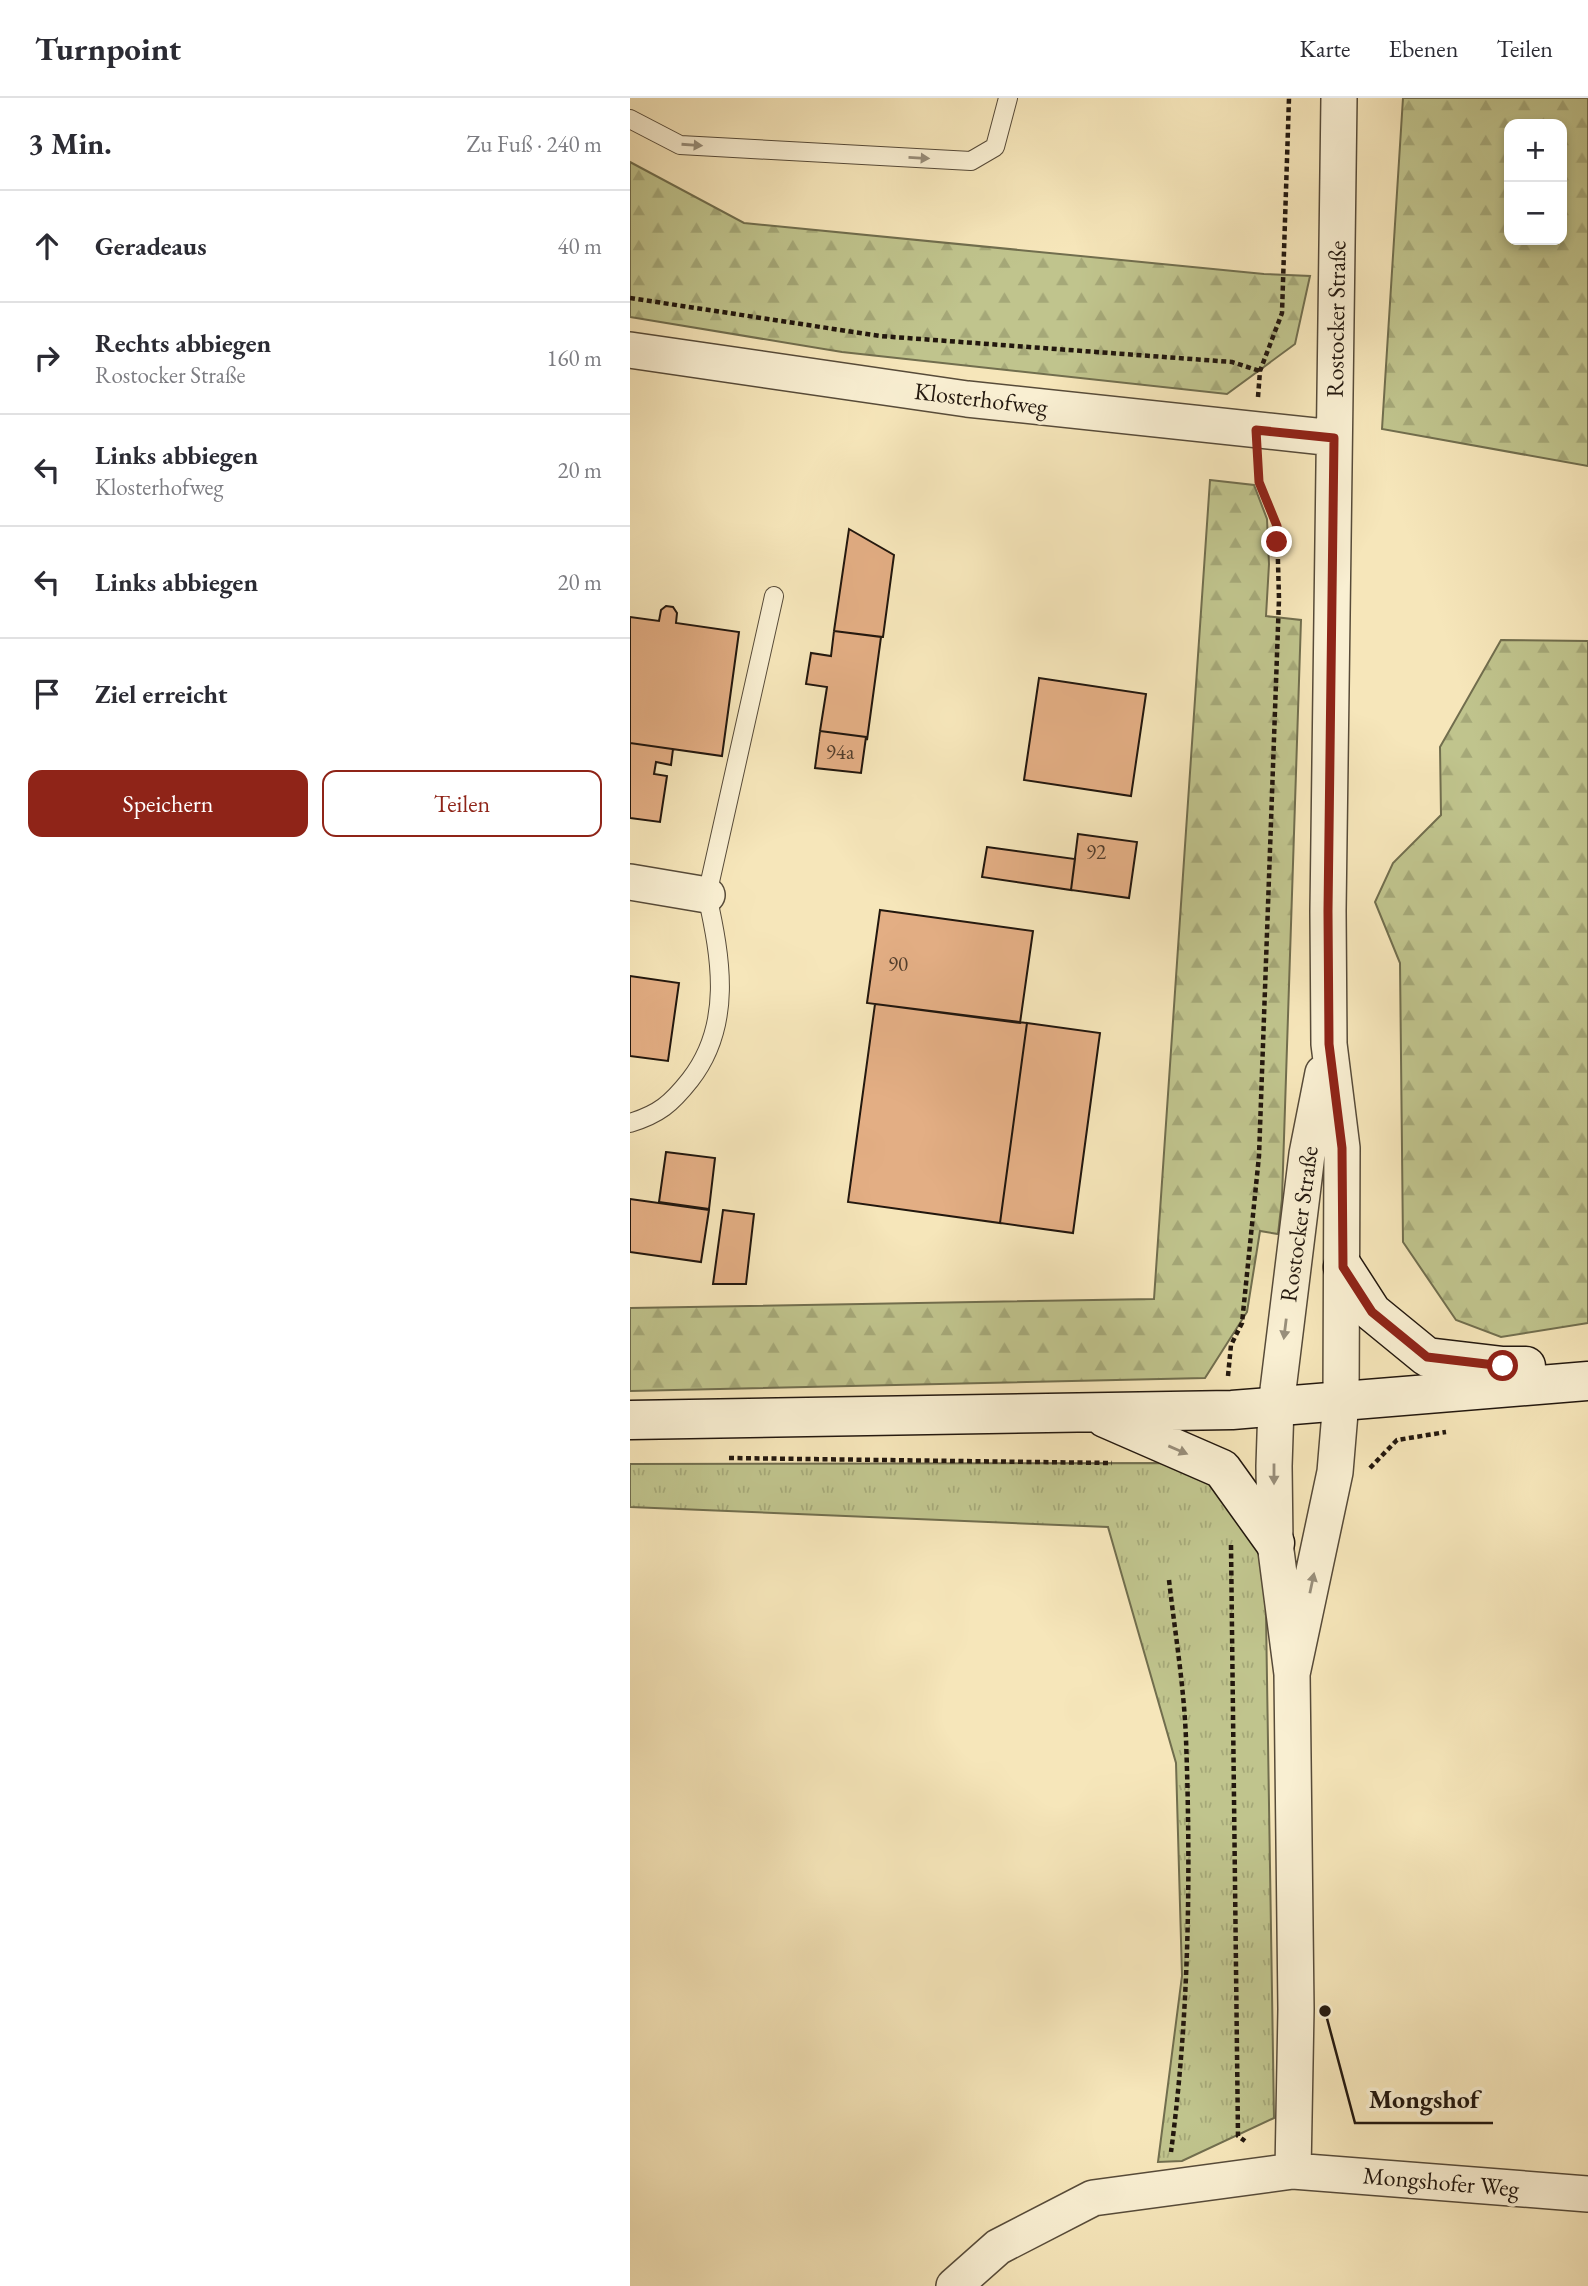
<!DOCTYPE html>
<html lang="de">
<meta charset="utf-8">
<style>
:root{--surface:#fff;--page:#f7f7f7;--text:#2b2b33;--muted:#7c7c81;--line:#e1e1e2;--accent:#8f2418}
body{margin:0;font-family:"EB Garamond",serif;background:var(--page);color:var(--text)}
.controls{position:absolute;right:21px;top:21px;display:grid;overflow:hidden;border-radius:14px;box-shadow:0 4px 10px #0003}
.controls button{width:63px;height:63px;display:grid;place-items:center;padding:0;border:0;border-bottom:2px solid var(--line);background:var(--surface);color:var(--text);font:35px sans-serif}
.stop{position:absolute;width:21px;height:21px;margin:-16px;border:5px solid #8f2418;border-radius:50%;background:#fff}
.stop.end{background:#8f2418;border-color:#fff;box-shadow:0 2px 7px #0008}
.list{margin:0;padding:0;list-style:none}
h2{display:flex;justify-content:space-between;align-items:center;height:91px;margin:0;padding:0 28px;font-size:30px}
h2 small{font-size:23px;font-weight:400;color:var(--muted)}
.list li{display:grid;grid-template-columns:46px 1fr auto;gap:21px;align-items:center;box-sizing:border-box;height:112px;padding:0 28px;border-top:2px solid var(--line)}
.list b{display:block;font-size:26px;white-space:nowrap}
.list p{margin:0;font-size:23px;white-space:nowrap;color:var(--muted)}
.list em{font-size:23px;font-style:normal;color:var(--muted)}
.actions{display:flex;gap:14px;padding:21px 28px}
.actions a{flex:1;padding:16px 0;border:2px solid var(--accent);border-radius:14px;text-align:center;font-size:24px;color:var(--accent)}
.actions .main{background:var(--accent);color:#fff}
.icon{flex:none;width:38px;height:38px;fill:none;stroke:currentColor;stroke-width:2;stroke-linecap:round;stroke-linejoin:round}
.map{position:relative;flex:none;width:958px;height:2188px;overflow:hidden}
header{display:flex;align-items:center;gap:42px;box-sizing:border-box;height:98px;padding:0 35px;background:var(--surface);border-bottom:2px solid var(--line)}
header strong{font-size:33px}
nav{display:flex;gap:38px;margin-inline-start:auto;font-size:24px}
main{display:flex}
aside{flex:1;background:var(--surface)}
.map>svg:first-child{display:block}
</style>
<header>
<strong>Turnpoint</strong>
<nav><a>Karte</a><a>Ebenen</a><a>Teilen</a></nav>
</header>
<main>
<aside>
<h2>3 Min.<small>Zu Fuß · 240 m</small></h2>
<ul class="list">
<li><svg class="icon" aria-label="ahead" viewBox="0 0 24 24"><path d="M12 20V5M6 11l6-6 6 6"/></svg><div><b>Geradeaus</b></div><em>40 m</em></li>
<li><svg class="icon" aria-label="right" viewBox="0 0 24 24"><path d="M7 20v-9h11M14 6l5 5-5 5"/></svg><div><b>Rechts abbiegen</b><p>Rostocker Straße</p></div><em>160 m</em></li>
<li><svg class="icon" aria-label="left" viewBox="0 0 24 24"><path d="M17 20v-9H6M10 6l-5 5 5 5"/></svg><div><b>Links abbiegen</b><p>Klosterhofweg</p></div><em>20 m</em></li>
<li><svg class="icon" aria-label="left" viewBox="0 0 24 24"><path d="M17 20v-9H6M10 6l-5 5 5 5"/></svg><div><b>Links abbiegen</b></div><em>20 m</em></li>
<li><svg class="icon" aria-label="arrive" viewBox="0 0 24 24"><path d="M6 21V4h12l-3 4 3 4H6"/></svg><div><b>Ziel erreicht</b></div></li>
</ul>
<div class="actions"><a class="main">Speichern</a><a>Teilen</a></div>
</aside>
<div class="map">
<svg width="958" height="2188" viewBox="0 0 958 2188">
<defs>
<pattern id="grass-tufts" width="24" height="20" patternUnits="userSpaceOnUse" patternTransform="scale(1.75)"><rect width="24" height="20" fill="#c0c48d"/><path d="M3 7l-1-3M5 7V3M7 7l1-3M15 17l-1-3M17 17v-4M19 17l1-3" fill="none" stroke="#a5a878"/></pattern>
<pattern id="forest-firs" width="22" height="20" patternUnits="userSpaceOnUse" patternTransform="scale(1.75)"><rect width="22" height="20" fill="#c0c48d"/><path d="M5 1l3.5 6h-7zM16 11l3.5 6h-7z" fill="#a5a878"/></pattern>
</defs>
<rect width="100%" height="100%" fill="#f6e6ba"/>
<filter id="stains"><feTurbulence type="fractalNoise" baseFrequency=".00286" numOctaves="4"/><feColorMatrix values="0 0 0 0 .2 0 0 0 0 .09 0 0 0 0 .02 0 0 0 .5 -.17"/></filter>
<radialGradient id="worn" r=".72"><stop offset=".6" stop-color="#630" stop-opacity="0"/><stop offset="1" stop-color="#630" stop-opacity=".3"/></radialGradient>
<path fill="url(#grass-tufts)" stroke="#716e4e" stroke-width="2" d="M550,1365L597,1397L635,1455L644,2020L552,2063L528,2064L552,1878L546,1665L478,1429L0,1409V1366Z"/>
<path fill="url(#forest-firs)" stroke="#716e4e" stroke-width="2" fill-rule="evenodd" d="M773,0H958V368L752,331ZM879,26H932V142H879Z
M0,64L114,125L634,176L680,178L665,246L597,296L212,254L0,219Z
M580,382L624,387L637,421L639,466L636,518L671,522L652,1101L648,1136L630,1133L617,1214L575,1280L0,1293V1210L524,1201Z
M871,542L958,543V1225L871,1239L826,1222L773,1144L770,865L745,804L763,765L811,717L810,649Z"/>
<path fill="#e3ae84" stroke="#22170e" stroke-width="2" d="M219,431L264,457L253,539L204,533Z
M36,508L43,509L47,515L46,525L109,534L92,658L0,645V519L29,523L31,512Z
M204,533L251,539L237,642L236,639L190,633L197,589L176,586L181,555L201,558Z
M409,580L516,596L501,698L394,682Z
M190,633L236,639L231,675L185,670Z
M0,645L43,651L41,667L26,664L24,676L37,678L30,724L0,720Z
M448,736L507,744L499,800L441,792Z
M357,749L445,761L441,792L352,779Z
M250,812L403,833L390,925L237,905Z
M0,878L49,885L38,963L0,958Z
M245,906L397,925L370,1125L218,1104Z
M397,925L470,935L443,1135L370,1125Z
M36,1054L85,1060L79,1111L29,1104Z
M0,1101L79,1112L71,1164L0,1154Z
M93,1112L124,1116L116,1186H83Z"/>
<g fill="none" stroke-linecap="round" stroke-linejoin="round">
<defs>
<path id="service" d="M0,21L50,47L341,63L365,49L378,0
M0,1025C29,1016 41,1006 60,982C103,927 91,860 77,797L144,498"/>
<path id="minor" d="M0,252L337,301L704,340
M0,784L77,797
M662,1576L705,1374L711,1303L712,1050L699,946L698,813L709,0
M663,2073L666,1911L662,1576L645,1445L644,1368L646,1308L677,1056L693,975
M324,2188L368,2149L463,2100L663,2073L958,2096"/>
<path id="secondary" d="M713,1169L742,1214L797,1259L873,1268H896
M475,1320L592,1371L645,1445
M0,1322L602,1312L958,1283"/>
</defs>
<use href="#service" stroke="#574b39" stroke-width="20"/>
<use href="#minor" stroke="#574b39" stroke-width="38"/>
<use href="#secondary" stroke="#22170e" stroke-width="41"/>
<path stroke="#22170e" stroke-width="4.5" stroke-dasharray="5 3.5" stroke-linecap="butt" d="M0,200L250,238L602,264L630,273
M628,299L630,273L652,215L659,0
M598,1278L601,1247L612,1225L629,1058L649,501L647,428L629,384L628,367
M99,1360L482,1365
M740,1370L767,1342L816,1334
M601,1447L608,2038L615,2043
M539,1482C545,1535 554,1588 556,1641C561,1779 559,1918 541,2054"/>
<use href="#service" stroke="#f9efd2" stroke-width="18"/>
<use href="#minor" stroke="#f9efd2" stroke-width="35"/>
<use href="#secondary" stroke="#f9efd2" stroke-width="38"/>
</g>
<defs><path id="oneway-solid" d="M-6-.8H1V-3.2L6.5 0L1 3.2V.8H-6Z" transform="scale(1.75)"/></defs>
<g fill="#988e7a">
<use href="#oneway-solid" transform="translate(62 47) rotate(4)"/>
<use href="#oneway-solid" transform="translate(289 60) rotate(3)"/>
<use href="#oneway-solid" transform="translate(655 1231) rotate(97)"/>
<use href="#oneway-solid" transform="translate(548 1352) rotate(23)"/>
<use href="#oneway-solid" transform="translate(644 1376) rotate(90)"/>
<use href="#oneway-solid" transform="translate(682 1485) rotate(-78)"/>
</g>
<g fill="none" stroke-linecap="round" stroke-linejoin="round">
<path stroke="#8f2418" stroke-width="9" d="M647,444V428L629,384L626,332L704,340L698,813L699,946L712,1050L713,1169L742,1214L797,1259L873,1268"/>
</g>
<g text-anchor="middle" stroke-width="7" stroke-linejoin="round" paint-order="stroke">
<g font-size="21" fill="#523d2c">
<text x="210" y="661">94a</text>
<text x="466" y="761">92</text>
<text x="268" y="873">90</text>
</g>
<g font-size="24" fill="#22170e" stroke="#f9efd2">
<text transform="translate(706 221) rotate(-89)" y="8">Rostocker Straße</text>
<text transform="translate(351 301) rotate(7)" y="8">Klosterhofweg</text>
<text transform="translate(669 1126) rotate(-82)" y="8">Rostocker Straße</text>
<text transform="translate(811 2084) rotate(5)" y="8">Mongshofer Weg</text>
</g>
</g>
<path fill="none" stroke="#22170e" stroke-width="2.5" d="M695 1913L725 2025H863"/>
<circle fill="#22170e" stroke="#f9efd2" stroke-width="2.5" cx="695" cy="1913" r="7"/>
<g font-size="26" text-anchor="middle" font-weight="bold" fill="#22170e" stroke="#f9efd2" stroke-width="7" stroke-linejoin="round" paint-order="stroke">
<text x="794" y="2010">Mongshof</text>
</g>
<rect width="100%" height="100%" filter="url(#stains)"/>
<rect width="100%" height="100%" fill="url(#worn)"/>
</svg>
<div class="controls">
<button>+</button>
<button>−</button>
</div>
<div class="stop" style="left:873px;top:1268px"></div>
<div class="stop end" style="left:647px;top:444px"></div>
</div>
</main>
